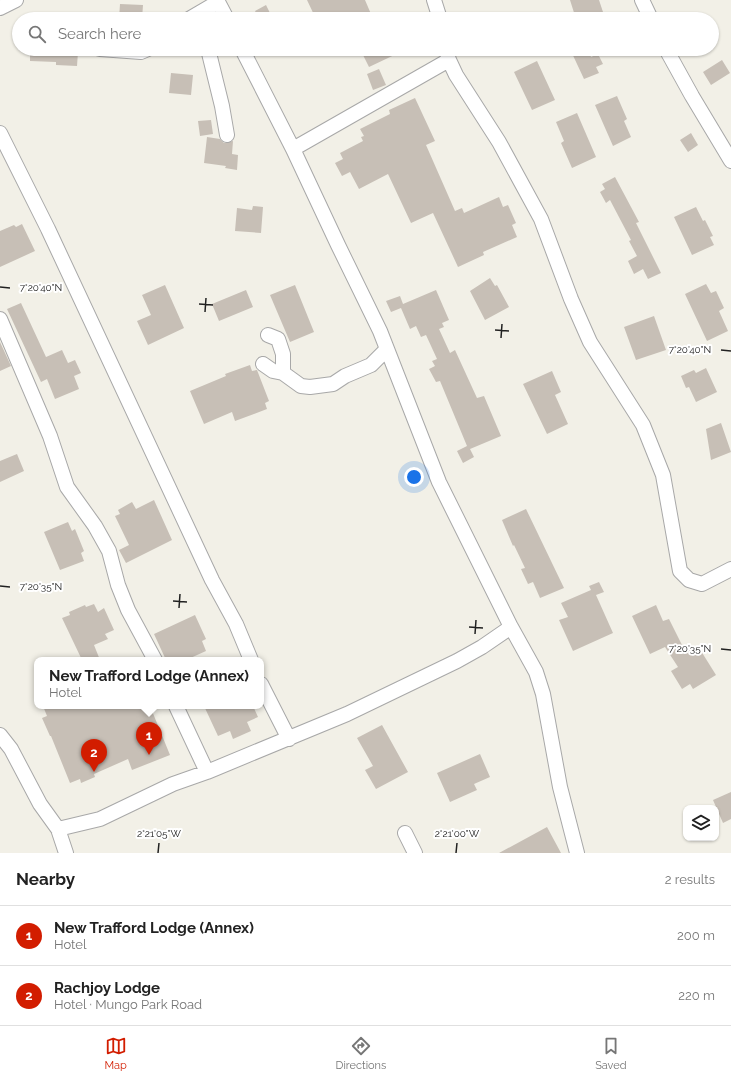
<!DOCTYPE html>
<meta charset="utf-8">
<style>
:root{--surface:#fff;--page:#f6f6f6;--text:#222;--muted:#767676;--line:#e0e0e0;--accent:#d21d00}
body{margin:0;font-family:Raleway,sans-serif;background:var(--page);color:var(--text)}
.controls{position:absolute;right:12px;bottom:12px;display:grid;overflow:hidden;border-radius:8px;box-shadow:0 1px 3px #0004}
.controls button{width:36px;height:36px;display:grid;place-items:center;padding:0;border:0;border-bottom:1px solid var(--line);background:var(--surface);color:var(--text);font:20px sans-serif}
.you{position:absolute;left:414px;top:477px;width:14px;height:14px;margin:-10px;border:3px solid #fff;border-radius:50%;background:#1a73e8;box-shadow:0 0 0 6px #1a73e833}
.badge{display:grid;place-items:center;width:26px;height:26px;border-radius:50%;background:var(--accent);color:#fff;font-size:13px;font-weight:700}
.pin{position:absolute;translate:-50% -33px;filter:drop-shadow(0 1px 2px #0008)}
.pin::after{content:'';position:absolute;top:21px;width:14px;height:12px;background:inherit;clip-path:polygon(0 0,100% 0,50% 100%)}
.popup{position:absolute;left:34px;top:657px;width:230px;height:52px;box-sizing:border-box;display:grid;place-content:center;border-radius:8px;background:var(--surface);filter:drop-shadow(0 1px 3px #0005);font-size:13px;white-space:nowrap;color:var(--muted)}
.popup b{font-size:15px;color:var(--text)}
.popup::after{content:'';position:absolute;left:50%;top:100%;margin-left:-8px;border:8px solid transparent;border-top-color:var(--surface)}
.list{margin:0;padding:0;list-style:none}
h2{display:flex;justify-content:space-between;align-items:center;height:52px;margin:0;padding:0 16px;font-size:17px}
h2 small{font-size:13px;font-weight:400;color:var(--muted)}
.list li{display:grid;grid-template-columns:26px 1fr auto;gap:12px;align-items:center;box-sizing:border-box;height:60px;padding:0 16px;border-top:1px solid var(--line)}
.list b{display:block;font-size:15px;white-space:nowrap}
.list p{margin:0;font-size:13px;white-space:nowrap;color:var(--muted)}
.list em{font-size:13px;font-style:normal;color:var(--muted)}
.icon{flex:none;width:22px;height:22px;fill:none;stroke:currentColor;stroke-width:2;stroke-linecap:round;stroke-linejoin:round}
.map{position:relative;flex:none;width:731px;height:853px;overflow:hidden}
.search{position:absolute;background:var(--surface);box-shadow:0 1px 3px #0004;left:12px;right:12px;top:12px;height:44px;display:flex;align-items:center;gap:10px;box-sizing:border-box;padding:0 14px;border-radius:22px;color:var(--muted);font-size:15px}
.sheet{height:172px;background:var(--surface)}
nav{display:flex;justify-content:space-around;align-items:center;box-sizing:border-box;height:56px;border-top:1px solid var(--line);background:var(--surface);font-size:11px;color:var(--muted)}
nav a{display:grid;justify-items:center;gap:2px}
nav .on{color:var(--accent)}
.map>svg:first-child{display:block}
</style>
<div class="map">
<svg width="731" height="853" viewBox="0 0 731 853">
<rect width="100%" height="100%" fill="#f2f0e7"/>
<path fill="#c7bfb6" d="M307,0H365L371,14L360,19H316Z
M570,0H599L603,12L582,19H576Z
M120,4L143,5L142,19H119Z
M266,5L273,19H259L255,11Z
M30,49H53V51L78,52L77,66L56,65V62L30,61Z
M360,49H407L369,67Z
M570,49H588L591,57L598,54L603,64L596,67L599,73L584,79Z
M722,60L730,73L711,85L703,72Z
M537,61L555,100L532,110L514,72Z
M379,69L386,85L373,90L367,74Z
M171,73L193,75L191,95L169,93Z
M617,96L627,119L624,121L631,137L613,146L595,105Z
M415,98L435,141L426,145L455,211L462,208L464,213L499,197L503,207L508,205L516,223L512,225L517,237L483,252L484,255L458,267L433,213L411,223L388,174L359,189L350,172L342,176L335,163L343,159L340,153L363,141L361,137L364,136L360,129L390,114L389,110Z
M577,113L596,157L572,168L561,143L564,141L556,122Z
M211,120L213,134L200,136L198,121Z
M691,133L698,145L688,152L680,140Z
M207,137L220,139L224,143L233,141L232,154L238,155L237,170L225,168L226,166L204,163Z
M615,177L639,222L636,223L661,273L648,279L643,269L634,274L628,261L637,256L629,241L631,240L610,200L606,203L600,192L605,189L602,184Z
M253,206L263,207L261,233L235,231L237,208L252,210Z
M696,207L703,221L705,220L713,236L710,237L714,245L692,255L674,217Z
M22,224L35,251L0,267V231L14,225L16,227Z
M490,278L495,286L497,285L509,307L485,320L470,291Z
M706,284L711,293L716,291L724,308L719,311L728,331L707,341L685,294Z
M165,285L184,328L148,345L137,321L151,315L142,295Z
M295,285L314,332L290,342L270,295Z
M246,290L253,307L219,321L212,304Z
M436,290L449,320L442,323L444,327L439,329L450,353L455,350L477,398L484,396L501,436L470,449L474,457L463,463L457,451L467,446L440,381L436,382L429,369L435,366L432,361L437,359L426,335L421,337L416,326L410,329L401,308L391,312L386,301L400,296L403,304Z
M21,303L46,357L62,350L68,363L75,360L81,373L74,376L79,389L55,399L47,379L41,382L7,309Z
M654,316L666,350L636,360L624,327Z
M0,342L11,366L0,371Z
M250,365L252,371L257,370L269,401L265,403L267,409L235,421L232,412L204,424L190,391L226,376L225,374Z
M706,368L717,392L696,402L689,387L686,388L681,376L694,370L696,373Z
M552,371L561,392L555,395L568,424L547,434L523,384Z
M721,423L731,452L711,460L706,429Z
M17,454L24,471L0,482V461Z
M154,500L172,540L126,563L119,550L129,545L115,516L120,514L118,510L132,502L136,509Z
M526,509L564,588L540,598L533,582L528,584L521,569L525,568L514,545L513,546L502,520Z
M68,522L72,531L75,529L84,551L81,553L84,561L60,570L44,532Z
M599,582L604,592L596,595L613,633L573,651L559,620L568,617L561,603L591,590L589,586Z
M94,604L98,612L104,608L114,630L105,634L108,639L94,645L100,660H82L62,618L70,615L69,612L85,605L86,607Z
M656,605L663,621L669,619L684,649L690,645L696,654L701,651L716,675L693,689L690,684L682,689L671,671L678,667L665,647L650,654L632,616Z
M195,615L206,639L202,641L206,651L186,660H166L154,634Z
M43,706H150L170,755L132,770L128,759L94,774L95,777L81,783L80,779L70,783L51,736H50L42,718L47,716Z
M204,706H253L258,717L247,722L251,731L233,739L230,731L218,736Z
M382,725L408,772L376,789L365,770L373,766L357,738Z
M480,754L490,777L474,784L477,790L450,802L437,773Z
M731,792V819L723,823L713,800Z
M547,827L561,853H499Z"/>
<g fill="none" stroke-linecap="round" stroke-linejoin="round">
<defs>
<path id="minor" d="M217,0L227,19
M434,0L440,19
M642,0L651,19
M0,8L16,0
M189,19L218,2
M100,49L141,52L148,49
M208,49L222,106L227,135
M242,49L293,149L338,245L380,331L439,482L511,627L536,672L543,694L560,787L577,853
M446,49L449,60L456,75L499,142L541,219L571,299L590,342L643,425L663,475L680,571L689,580L702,584L731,569
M666,49L692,96L731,161
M0,133L48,229L212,580L236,624L251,660
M293,149L449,60
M0,319L50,436L67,487L95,526L109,551L118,585L128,610L155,660
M268,335L278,339L283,354V373L301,386L310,387L333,384L345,376L371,365L387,349
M263,364L273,371L283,373
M261,684L289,739
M176,706L207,772
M0,735L11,749L40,804L58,829L66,853
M58,829L100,819L173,784L207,772L347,714L457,661L482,647L511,627
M405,833L415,853"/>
</defs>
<use href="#minor" stroke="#a8a8a8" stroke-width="16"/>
<use href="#minor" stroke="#fff" stroke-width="14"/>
</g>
<path fill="none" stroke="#212121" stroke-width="1.5" d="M0,287L10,288M199,304L213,305M205,312L206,298M495,330L509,331M501,338L502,324M721,350L731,351M0,586L10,587M173,601L187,602M179,608L180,594M469,627L483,628M475,634L476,620M721,649L731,650M158,853L159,843M456,853L457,843"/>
<g font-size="10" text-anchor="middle" fill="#212121" stroke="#fff" stroke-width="4" stroke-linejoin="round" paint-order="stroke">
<text x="41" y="291">7°20'40"N</text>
<text x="690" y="353">7°20'40"N</text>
<text x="41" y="590">7°20'35"N</text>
<text x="690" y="652">7°20'35"N</text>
<text x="159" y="837">2°21'05"W</text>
<text x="457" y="837">2°21'00"W</text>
</g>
</svg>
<div class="controls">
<button><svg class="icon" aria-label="layers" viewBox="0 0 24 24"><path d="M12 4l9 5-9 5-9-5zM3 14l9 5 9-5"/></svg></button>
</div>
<div class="you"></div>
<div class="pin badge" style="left:149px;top:755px">1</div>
<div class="popup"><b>New Trafford Lodge (Annex)</b>Hotel</div>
<div class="pin badge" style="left:94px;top:772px">2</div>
<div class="search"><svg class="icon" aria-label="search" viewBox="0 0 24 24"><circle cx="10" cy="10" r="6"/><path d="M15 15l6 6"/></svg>Search here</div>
</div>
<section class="sheet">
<h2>Nearby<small>2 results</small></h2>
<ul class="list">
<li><span class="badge">1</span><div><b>New Trafford Lodge (Annex)</b><p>Hotel</p></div><em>200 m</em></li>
<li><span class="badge">2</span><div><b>Rachjoy Lodge</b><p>Hotel · Mungo Park Road</p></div><em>220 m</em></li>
</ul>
</section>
<nav>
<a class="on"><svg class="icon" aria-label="map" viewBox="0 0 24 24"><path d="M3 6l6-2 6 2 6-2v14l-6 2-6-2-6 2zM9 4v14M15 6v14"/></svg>Map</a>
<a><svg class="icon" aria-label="directions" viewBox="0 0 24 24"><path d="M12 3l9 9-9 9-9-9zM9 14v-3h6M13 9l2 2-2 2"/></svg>Directions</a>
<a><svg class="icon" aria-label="saved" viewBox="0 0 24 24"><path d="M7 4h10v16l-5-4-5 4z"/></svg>Saved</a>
</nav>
